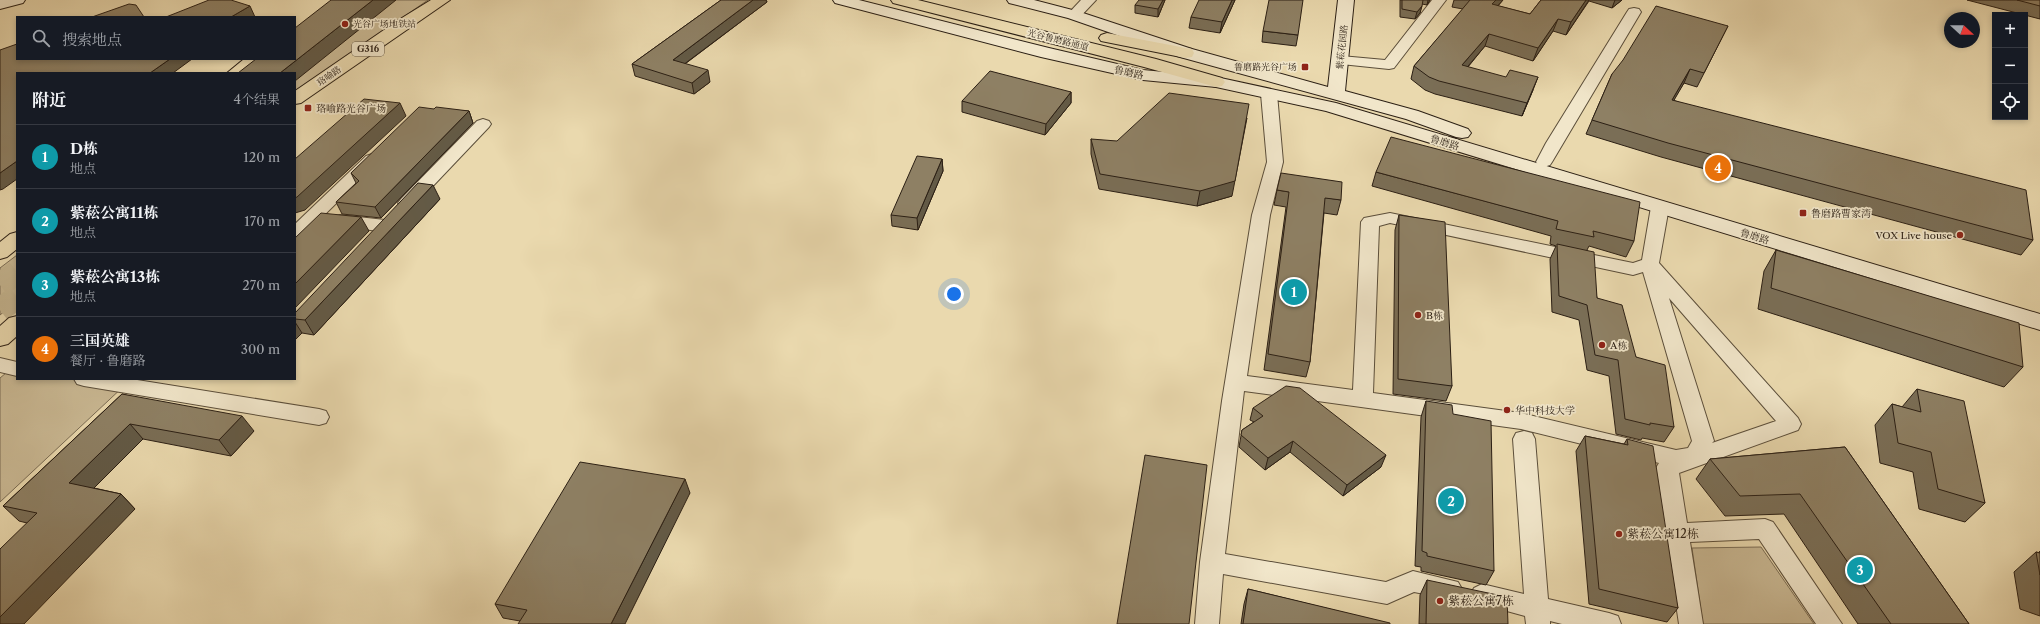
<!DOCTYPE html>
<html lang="zh">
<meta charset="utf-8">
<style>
:root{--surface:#171b24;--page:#20242c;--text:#f1f3f6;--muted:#9ea1a6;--line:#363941;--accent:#7c3aed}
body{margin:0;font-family:"Libre Caslon Text","Noto Serif SC",serif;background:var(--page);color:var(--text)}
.controls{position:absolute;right:12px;top:12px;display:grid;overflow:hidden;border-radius:0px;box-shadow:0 2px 6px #0003}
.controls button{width:36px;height:36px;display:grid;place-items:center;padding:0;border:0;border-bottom:1px solid var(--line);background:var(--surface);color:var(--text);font:20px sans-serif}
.compass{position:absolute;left:1944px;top:12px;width:36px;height:36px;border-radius:50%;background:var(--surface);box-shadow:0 2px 6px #0003;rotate:111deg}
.you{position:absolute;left:954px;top:294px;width:14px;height:14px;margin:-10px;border:3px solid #fff;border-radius:50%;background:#1a73e8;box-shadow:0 0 0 6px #1a73e833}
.badge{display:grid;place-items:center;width:26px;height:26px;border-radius:50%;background:var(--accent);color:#fff;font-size:13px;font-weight:700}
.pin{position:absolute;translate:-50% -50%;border:2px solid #fff;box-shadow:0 1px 4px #0006}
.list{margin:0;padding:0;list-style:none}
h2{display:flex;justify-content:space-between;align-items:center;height:52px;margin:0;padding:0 16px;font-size:17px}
h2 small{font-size:13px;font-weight:400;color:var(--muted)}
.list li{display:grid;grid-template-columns:26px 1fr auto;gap:12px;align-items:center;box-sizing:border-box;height:64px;padding:0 16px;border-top:1px solid var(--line)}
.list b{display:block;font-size:15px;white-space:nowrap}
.list p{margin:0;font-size:13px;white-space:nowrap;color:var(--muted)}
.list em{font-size:13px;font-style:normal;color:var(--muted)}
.icon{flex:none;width:22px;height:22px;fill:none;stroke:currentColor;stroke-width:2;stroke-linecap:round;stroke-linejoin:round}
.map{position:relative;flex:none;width:2040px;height:624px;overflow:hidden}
.search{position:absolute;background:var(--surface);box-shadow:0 2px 6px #0003;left:16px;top:16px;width:280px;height:44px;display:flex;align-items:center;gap:10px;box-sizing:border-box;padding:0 14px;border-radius:0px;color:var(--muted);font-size:15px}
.panel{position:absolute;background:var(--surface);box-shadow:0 2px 6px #0003;left:16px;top:72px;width:280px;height:308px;border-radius:0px}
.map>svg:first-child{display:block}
</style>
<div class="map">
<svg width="2040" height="624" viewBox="0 0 2040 624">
<rect width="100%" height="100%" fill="#ead9ae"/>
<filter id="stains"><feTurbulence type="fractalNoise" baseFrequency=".005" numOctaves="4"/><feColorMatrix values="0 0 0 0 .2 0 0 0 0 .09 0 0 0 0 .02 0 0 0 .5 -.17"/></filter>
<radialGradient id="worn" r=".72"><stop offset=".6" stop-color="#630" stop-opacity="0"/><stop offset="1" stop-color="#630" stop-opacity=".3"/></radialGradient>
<path fill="#cab994" stroke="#7a6c54" d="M343,0H428L295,92V73H249L295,59Z
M17,255V301L0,315V268Z
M12,368L17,369V379H84L125,385L0,502V378Z
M1761,547L1814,624H1703L1692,548Z"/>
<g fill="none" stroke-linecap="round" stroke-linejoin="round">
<path stroke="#c4b48f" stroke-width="24" stroke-dasharray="24 12" stroke-linecap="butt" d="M0,285L17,272
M0,310L17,297"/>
<defs>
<path id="street" d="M1081,0H1096L1079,18H1069L1067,15Z
M1432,0H1446L1394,68L1389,69L1341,64L1336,63L1334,60L1336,57L1341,56L1385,60Z
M1634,8L1639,9L1641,12L1552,162L1550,165L1544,167L1538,165L1536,162L1546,143L1627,12L1629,9Z
M1269,89L1274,91L1277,94L1283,162L1270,215L1247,376L1353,390L1361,222L1364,218L1390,213L1633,263L1642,260L1651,207L1654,203L1660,202L1666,203L1669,207L1659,263L1798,418L1801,424L1798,430L1679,473L1687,523L1765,519L1773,522L1842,624H1816L1759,539L1690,542L1703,624H1679L1656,468L1659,463L1521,429L1244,391L1225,554L1386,582L1413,571L1458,582L1462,589L1458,596L1450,599L1414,592L1387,604L1223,574L1219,624H1195L1200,562L1222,401L1252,215L1267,162L1261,94L1264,91ZM1390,223L1633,275L1643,272L1692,441L1688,448L1676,450L1521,413L1373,393L1379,226ZM1669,298L1776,421L1712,443L1714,441Z
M483,119L489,121L491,124L489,127L413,207L407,208L401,207L398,203L401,199L477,121Z
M372,154L378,156L380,159L378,162L301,238L295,240V224L366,156Z
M340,215L385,220L391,222L394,226L391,230L385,232L334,225L331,221L334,217Z
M0,358L17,362V376L0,372Z
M74,379H131L319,409L326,411L329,417L326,423L319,425L84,386L77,384Z
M1524,431L1532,433L1535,439L1548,599L1609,613L1618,616L1621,624H1562L1550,621V624H1526L1525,616L1474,602L1470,595L1474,588L1482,584L1524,594L1513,439L1516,433Z"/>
<path id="secondary" d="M0,0H25L23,3L0,9Z
M833,0H859L1049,48L1143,70L1216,77L1336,103L2040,314V330L1326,111L1216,87L1143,80L1041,57L835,3Z
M1007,0H1034L1080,12L1192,49L1328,87L1338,0H1354L1345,91L1418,111L1468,129L1471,133L1468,137L1462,138L1456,137L1406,119L1180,57L1068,18L1009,3Z"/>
<path id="primary" d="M891,0H918L1156,59L1222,78L1225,82L1222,86L1216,87L1144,67L893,3Z
M1107,33L1186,48L1192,49L1194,53L1192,57L1186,58L1101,41L1099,38L1101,35Z"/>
<path id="highway" d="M431,0H450L301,103L295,104V91L397,21Z
M244,59H263L247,73H227Z
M17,232V249L7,257L0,259V242L10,234Z
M17,316V336L8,344L0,346V326L9,318Z"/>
</defs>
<use href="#street" stroke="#5b4e3a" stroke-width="2"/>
<use href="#secondary" stroke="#2b1f14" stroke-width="2"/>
<use href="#primary" stroke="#2b1f14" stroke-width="2"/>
<use href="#highway" stroke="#2b1f14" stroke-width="2"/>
<use href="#street" fill="#f1e6ca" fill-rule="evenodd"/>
<use href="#secondary" fill="#f1e6ca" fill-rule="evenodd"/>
<use href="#primary" fill="#ead9ae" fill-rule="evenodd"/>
<use href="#highway" fill="#ead9ae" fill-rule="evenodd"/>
</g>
<path fill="#7a6e56" stroke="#2b1f14" d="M721,0H766L767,2L685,64L710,82L694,94L635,76L632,64Z
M1165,0L1158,17L1135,13V5Z
M1235,0L1220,33L1189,28L1191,17Z
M1400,0H1430L1427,5L1422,4L1420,13L1415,19L1400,17Z
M1454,0H1503L1498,6L1530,14L1541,0H1622L1612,8L1589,1L1566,35L1553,31L1533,61L1485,46L1468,67L1533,90L1522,116L1435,94L1425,90L1411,79L1414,66L1463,9L1452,7Z
M1967,0H2040V19Z
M1728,26L1697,87L1684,83L1673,100L2033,240L2021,255L1661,157L1586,134L1612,74Z
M1263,31L1298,35L1296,46L1262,42Z
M1071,92V103L1045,135L962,112V101Z
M434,109L469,111L473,123L381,218L342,214L336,202L356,183L351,173Z
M1091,139L1232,196L1197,206L1099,189L1091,154Z
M942,159L943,171L918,230L892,226L891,215Z
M1376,172L1634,241L1626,257L1589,246L1587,250L1597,298L1636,357L1674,427L1664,442L1642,438L1641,440L1616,434L1609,376L1587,370L1579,320L1552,312L1550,259L1556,246L1550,244L1551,236L1372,186Z
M1277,190L1341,200L1337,215L1324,213L1310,362L1306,377L1264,370L1286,207L1274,205Z
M440,199L314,335L302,333L295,340V313Z
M1399,215L1452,386L1446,401L1393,394L1395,230Z
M1776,250L2023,367L2004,387L1758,309L1764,271Z
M1917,389L1985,503L1965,522L1919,509L1913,472L1880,463L1875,425L1892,404L1902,407Z
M122,394L254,431L231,456L143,439L94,488L121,494L135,509L27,523L19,521L3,506Z
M1426,401L1494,571L1486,585L1421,571V567L1415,566L1421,417Z
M1253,408L1381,467L1343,496L1290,452L1265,470L1239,447L1242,430L1254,422L1250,420Z
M1585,436L1624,444L1627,439L1678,608L1667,622L1589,604L1576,451Z
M1845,447L1969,624H1858L1784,514L1725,516L1696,479L1710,459Z
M690,493L520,621L503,618L495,604Z
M2040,551V616L2020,609L2014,572L2036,552L2040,553L2039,552Z
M1427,580L1508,624H1419L1420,595Z
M1248,589L1390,624H1241L1244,604Z"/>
<path fill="#635a46" stroke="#2b1f14" d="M373,0H396L295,81V73H280Z
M753,0H766L767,2L675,71L673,60Z
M1163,0H1165L1158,17V9Z
M1232,0H1235L1220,33L1222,22Z
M1428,0H1430L1427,5Z
M1496,0H1503L1488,16L1492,4Z
M1586,0H1589L1566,35L1571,22Z
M1615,0H1622L1612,8Z
M250,6L255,17H231Z
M1422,6L1420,13L1415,19L1417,12Z
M1558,19L1553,31L1533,61L1538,48Z
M1489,34L1485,46L1458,78L1462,65Z
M170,59H192L173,73H150Z
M1690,69L1684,83L1666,114L1672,100Z
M708,70L710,82L694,94L692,83Z
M1538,77L1533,90L1522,116L1527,103Z
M1071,92V103L1045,135L1046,124Z
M400,103L406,116L305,210L295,213V198Z
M469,111L473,123L381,218L375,207Z
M1247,118L1232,196L1197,206L1200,191Z
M942,159L943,171L918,230L917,218Z
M17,161V179L3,189L0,190V173Z
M433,185L440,199L314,335L305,320Z
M361,217L369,231L295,308V284Z
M295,322L302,333L295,340Z
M242,416L254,431L231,456L219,440Z
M130,424L143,439L84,498L69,483Z
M1293,441L1290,452L1265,470L1268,458Z
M1386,455L1381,467L1343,496L1347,485Z
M685,479L690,493L625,624H611Z
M121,494L135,509L24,624H0V617Z"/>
<path fill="#8e8064" stroke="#2b1f14" d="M209,0H231L250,6L231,17H166Z
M331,0H373L280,73H238L256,59H295V28Z
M721,0H753L673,60L708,70L692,83L632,64Z
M1139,0H1163L1158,9L1135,5Z
M1199,0H1232L1222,22L1191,17Z
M1269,0H1303L1298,35L1263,31Z
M1402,0H1423L1422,6L1417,12L1402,9Z
M1470,0H1496L1492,4L1530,14L1541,0H1586L1571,22L1558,19L1538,48L1489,34L1462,65L1506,77L1510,70L1538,77L1527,103L1439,81L1429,77L1414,66Z
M2017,0H2040V6Z
M129,4L136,5L144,17H92Z
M1656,6L1728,26L1704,73L1690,69L1672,100L2026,190L2033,240L1668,143L1592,120L1612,74L1623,60Z
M17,44V59H170L150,73H17V161L0,173V50Z
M990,71L1071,92L1046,124L962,101Z
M1169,93L1249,104L1235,181L1200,191L1100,174L1091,139L1117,141Z
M364,99L400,103L297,197L295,198V159Z
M419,107L434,109L436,107L469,111L375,207L336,202L359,181L351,173Z
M1391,137L1640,202L1634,241L1593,231L1594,237L1556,229L1558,221L1376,172Z
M917,156L942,159L917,218L891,215Z
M1281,173L1342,182L1341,200L1325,198L1310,362L1268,354L1289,192L1277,190Z
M418,183L433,185L305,320L295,319V313Z
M321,213L361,217L295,284V238Z
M1399,215L1445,222L1452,386L1398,379Z
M1557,244L1594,252L1597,298L1622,305L1636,357L1665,365L1674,427L1650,423V425L1625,419L1618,360L1595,355L1587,305L1559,296Z
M1776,250L2019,323L2023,367L1771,288Z
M1286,386L1300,388L1386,455L1347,485L1293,441L1268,458L1241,435L1242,430L1263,416L1253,408Z
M1917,389L1964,401L1985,503L1938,489L1931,452L1898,443L1892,404L1921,412Z
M122,394L242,416L219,440L130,424L69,483L121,494L0,617V549L37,513L3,506Z
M1426,401L1452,405L1453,414L1491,421L1494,571L1427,556V553L1422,551Z
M1585,436L1628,445L1627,439L1653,446L1678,608L1599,589Z
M1845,447L1969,624H1891L1800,494L1740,496L1710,459Z
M1145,455L1207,465L1189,624H1117Z
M580,462L685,479L611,624H518L527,610L495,604Z
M2036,552L2040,553V575Z
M1427,580L1507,597L1508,624H1426Z
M1248,589L1390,623V624H1243Z"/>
<g fill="#8f2418" stroke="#f1e6ca" stroke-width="1.5">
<circle cx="345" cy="24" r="4"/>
<rect x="1301" y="63" width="8" height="8" rx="2"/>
<rect x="304" y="104" width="8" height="8" rx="2"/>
<rect x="1799" y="209" width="8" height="8" rx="2"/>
<circle cx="1960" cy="235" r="4"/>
<circle cx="1418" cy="315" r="4"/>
<circle cx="1602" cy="345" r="4"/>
<circle cx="1507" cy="410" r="4"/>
<circle cx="1619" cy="534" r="4"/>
<circle cx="1440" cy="601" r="4"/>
</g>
<g text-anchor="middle" stroke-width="3.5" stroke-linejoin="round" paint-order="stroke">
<g font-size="9" fill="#2b1f14" stroke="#f1e6ca" text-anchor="start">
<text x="353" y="27">光谷广场地铁站</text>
<text x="1297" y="70" text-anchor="end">鲁磨路光谷广场</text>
</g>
<g font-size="9" fill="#2b1f14" stroke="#f1e6ca">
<text transform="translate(1058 40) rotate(14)" y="3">光谷鲁磨路通道</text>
<text transform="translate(1342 47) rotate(-84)" y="3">紫菘花园路</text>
<text transform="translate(329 76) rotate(-35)" y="3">珞喻路</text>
</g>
<rect fill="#f1e6ca" stroke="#665b4b" stroke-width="1" x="352" y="42" width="32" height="14" rx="3"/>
<g font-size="9" font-weight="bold" fill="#2b1f14">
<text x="368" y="52">G316</text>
</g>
<g font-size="10" fill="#2b1f14" stroke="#f1e6ca">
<text transform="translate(1129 72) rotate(12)" y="4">鲁磨路</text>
<text transform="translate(1445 142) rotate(17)" y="4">鲁磨路</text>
<text transform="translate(1755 236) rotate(17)" y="4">鲁磨路</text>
</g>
<g font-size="10" fill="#2b1f14" stroke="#f1e6ca" text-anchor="start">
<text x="316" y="112">珞喻路光谷广场</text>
<text x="1811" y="217">鲁磨路曹家湾</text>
<text x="1952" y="239" text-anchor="end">VOX Live house</text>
<text x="1426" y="319">B栋</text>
<text x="1610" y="349">A栋</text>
<text x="1515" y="414">华中科技大学</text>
</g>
<g font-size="12" fill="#2b1f14" stroke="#f1e6ca" text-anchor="start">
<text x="1627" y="538">紫菘公寓12栋</text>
<text x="1448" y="605">紫菘公寓7栋</text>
</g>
</g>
<rect width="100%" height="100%" filter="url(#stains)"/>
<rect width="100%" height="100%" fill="url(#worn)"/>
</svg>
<div class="controls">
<button>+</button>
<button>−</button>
<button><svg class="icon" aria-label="locate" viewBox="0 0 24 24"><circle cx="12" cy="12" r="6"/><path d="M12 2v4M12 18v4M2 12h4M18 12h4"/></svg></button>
</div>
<svg class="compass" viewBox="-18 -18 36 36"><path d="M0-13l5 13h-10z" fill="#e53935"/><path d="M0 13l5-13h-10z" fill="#9ea1a6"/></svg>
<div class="you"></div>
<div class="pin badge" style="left:1294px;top:292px;background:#0f9aa8">1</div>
<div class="pin badge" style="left:1451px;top:501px;background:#0f9aa8">2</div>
<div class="pin badge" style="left:1860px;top:570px;background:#0f9aa8">3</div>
<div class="pin badge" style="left:1718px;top:168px;background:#e8710a">4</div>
<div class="search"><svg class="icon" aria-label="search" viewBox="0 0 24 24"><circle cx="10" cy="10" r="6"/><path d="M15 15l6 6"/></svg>搜索地点</div>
<section class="panel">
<h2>附近<small>4个结果</small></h2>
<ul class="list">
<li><span class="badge" style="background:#0f9aa8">1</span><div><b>D栋</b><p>地点</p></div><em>120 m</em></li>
<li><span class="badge" style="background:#0f9aa8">2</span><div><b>紫菘公寓11栋</b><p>地点</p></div><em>170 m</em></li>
<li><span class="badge" style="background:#0f9aa8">3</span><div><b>紫菘公寓13栋</b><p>地点</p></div><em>270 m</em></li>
<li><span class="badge" style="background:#e8710a">4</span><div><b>三国英雄</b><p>餐厅 · 鲁磨路</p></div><em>300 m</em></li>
</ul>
</section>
</div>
